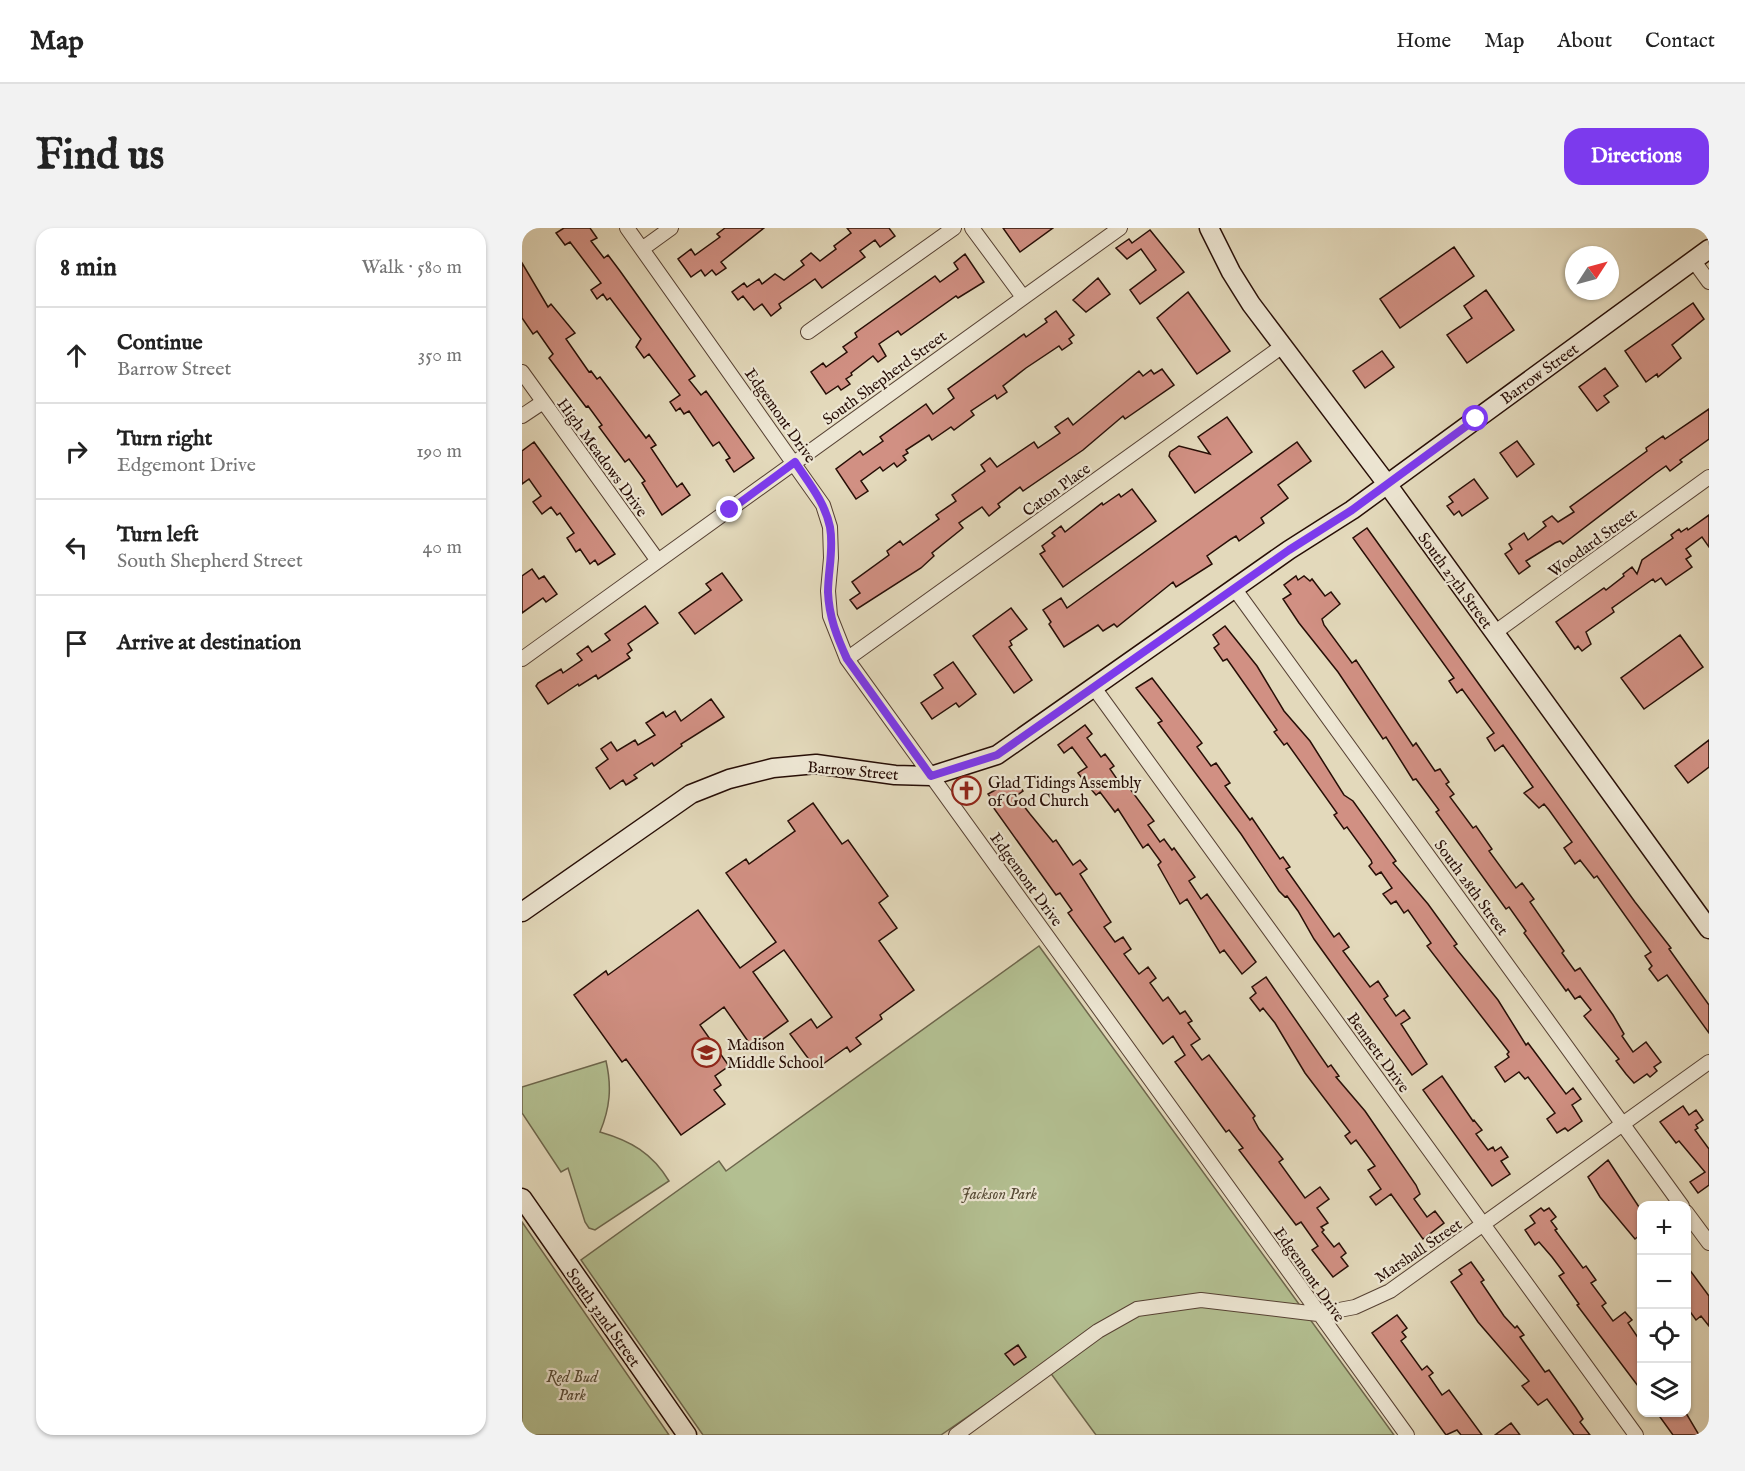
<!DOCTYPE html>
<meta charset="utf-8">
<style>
:root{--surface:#fff;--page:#f2f2f2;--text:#222;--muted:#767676;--line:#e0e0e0;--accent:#7c3aed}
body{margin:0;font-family:"IM FELL English",serif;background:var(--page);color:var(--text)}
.controls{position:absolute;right:18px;bottom:18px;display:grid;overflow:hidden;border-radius:12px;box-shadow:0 2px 4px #0004}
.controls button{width:54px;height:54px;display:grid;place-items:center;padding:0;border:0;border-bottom:2px solid var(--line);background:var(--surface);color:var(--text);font:30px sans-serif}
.compass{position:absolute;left:1043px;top:18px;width:54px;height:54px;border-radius:50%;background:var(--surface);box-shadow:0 2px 4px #0004;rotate:54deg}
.stop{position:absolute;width:18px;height:18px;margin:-14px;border:4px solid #7c3aed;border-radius:50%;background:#fff}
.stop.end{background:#7c3aed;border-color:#fff;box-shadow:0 2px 6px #0008}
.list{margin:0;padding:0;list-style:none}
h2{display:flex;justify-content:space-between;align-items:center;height:78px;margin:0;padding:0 24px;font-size:26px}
h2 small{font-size:20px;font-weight:400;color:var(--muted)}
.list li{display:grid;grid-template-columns:39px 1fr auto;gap:18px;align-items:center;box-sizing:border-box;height:96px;padding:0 24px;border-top:2px solid var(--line)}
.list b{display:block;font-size:22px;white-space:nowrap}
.list p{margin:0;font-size:20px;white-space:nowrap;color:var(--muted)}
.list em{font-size:20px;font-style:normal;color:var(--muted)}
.icon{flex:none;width:33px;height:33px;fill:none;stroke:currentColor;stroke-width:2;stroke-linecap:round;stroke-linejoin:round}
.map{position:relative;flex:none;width:1187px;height:1207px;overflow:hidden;border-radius:18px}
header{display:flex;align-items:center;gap:36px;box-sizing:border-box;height:84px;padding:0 30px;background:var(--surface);border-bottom:2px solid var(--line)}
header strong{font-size:28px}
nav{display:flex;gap:33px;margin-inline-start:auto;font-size:21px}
.intro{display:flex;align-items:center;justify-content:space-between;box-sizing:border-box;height:144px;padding:0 36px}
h1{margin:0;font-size:42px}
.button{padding:15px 27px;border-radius:18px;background:var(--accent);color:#fff;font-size:21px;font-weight:700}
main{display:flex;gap:36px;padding:0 36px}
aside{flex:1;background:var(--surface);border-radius:18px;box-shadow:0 2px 4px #0004}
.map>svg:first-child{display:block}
</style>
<header>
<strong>Map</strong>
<nav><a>Home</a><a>Map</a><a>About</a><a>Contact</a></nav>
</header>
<div class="intro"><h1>Find us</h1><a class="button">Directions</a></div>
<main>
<aside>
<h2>8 min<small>Walk · 580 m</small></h2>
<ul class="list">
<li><svg class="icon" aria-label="ahead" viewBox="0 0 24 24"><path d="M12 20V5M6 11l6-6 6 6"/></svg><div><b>Continue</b><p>Barrow Street</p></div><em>350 m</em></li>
<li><svg class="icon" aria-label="right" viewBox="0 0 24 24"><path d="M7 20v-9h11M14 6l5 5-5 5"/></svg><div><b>Turn right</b><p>Edgemont Drive</p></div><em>190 m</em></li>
<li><svg class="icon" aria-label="left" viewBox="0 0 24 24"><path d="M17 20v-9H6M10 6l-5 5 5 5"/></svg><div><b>Turn left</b><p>South Shepherd Street</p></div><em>40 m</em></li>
<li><svg class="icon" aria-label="arrive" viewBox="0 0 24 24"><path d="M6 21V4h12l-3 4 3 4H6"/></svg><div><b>Arrive at destination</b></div></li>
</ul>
</aside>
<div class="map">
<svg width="1187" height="1207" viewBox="0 0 1187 1207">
<rect width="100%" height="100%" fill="#e3d9bb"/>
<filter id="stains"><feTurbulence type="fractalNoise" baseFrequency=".00333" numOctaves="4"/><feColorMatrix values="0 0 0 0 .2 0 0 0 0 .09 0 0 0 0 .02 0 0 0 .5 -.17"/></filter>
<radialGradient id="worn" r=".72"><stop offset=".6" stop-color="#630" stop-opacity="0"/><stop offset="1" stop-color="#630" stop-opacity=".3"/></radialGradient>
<path fill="#b3bf91" stroke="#6d664c" stroke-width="1.5" d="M517,718L872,1207H574L522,1136L419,1207H181L59,1032L197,933L204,943Z
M84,833C90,859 88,880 78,904C109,913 130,925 147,953L73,1002L67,1000L63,994L46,940L39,944L0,885V859Z
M0,994L147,1207H0Z"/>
<path fill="#d19083" stroke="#270e06" stroke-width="1.5" d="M42,0H68L75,10L69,13L82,30L86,27L98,43L173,148L167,152L179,167L184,163L232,230L212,244L204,232L208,230L197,214L191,218L167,183L162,186L158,180L154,183L148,174L158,167L127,126L122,130L114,119L119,111L88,70L85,72L81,66L75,71L69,62L79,55L48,14L43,17L34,5Z
M203,0H242L199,34L204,40L194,47L190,42L183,48L179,42L169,49L156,31L169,21L173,27L198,9L195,6Z
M325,0H367L373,8L358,19L353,12L338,23L343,29L300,60L293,51L257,76L259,80L249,88L240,76L232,82L221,68L216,72L210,64L222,55L225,59L237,51L240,56L253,46L262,52L282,37L279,33L289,25L298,33L314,21L312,18L329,5Z
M481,0H531L498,24Z
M628,2L662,44L618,76L608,62L634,42L619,21L605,31L594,20L607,11L610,15Z
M932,19L952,48L878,100L858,71Z
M443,26L462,54L436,70L434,68L379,107L376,103L357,116L364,128L356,134L351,128L329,145L330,147L324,151L328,156L319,162L316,158L304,166L289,144L301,135L304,139L325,124L321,119L335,109L333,105L413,48L418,54L436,41L432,35Z
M0,35L26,79L29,76L53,105L44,111L67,144L69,143L75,151L78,149L124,210L127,207L134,217L129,220L155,259L160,255L168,267L140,287L120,255L123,253L107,231L103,234L77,199L80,197L66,178L64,179L27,130L31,126L15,103L11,106L0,90Z
M576,50L588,66L564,84L551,72Z
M964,62L992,102L945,135L925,107L950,90L942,78Z
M666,64L708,123L675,146L635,90Z
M1171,75L1182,91L1150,117L1159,130L1136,149L1135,146L1124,154L1103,123Z
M534,83L552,107L547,111L550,115L540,122L537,118L504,140L481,158L485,164L475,171L473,167L449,183L452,187L432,202L429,199L410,212L407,207L384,222L386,225L381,228L384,232L375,239L372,235L361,243L358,239L339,253L346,263L334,271L314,241L338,223L341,227L361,213L358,209L404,176L411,186L432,170L426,161L502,106L504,109L525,94L523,91Z
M860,123L872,139L843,160L831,143Z
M1083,140L1096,158L1082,168L1087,174L1075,183L1057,159Z
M640,141L652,157L603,191L601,188L561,222L501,263L498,259L476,276L478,279L467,288L460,279L437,295L441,300L410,325L412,328L399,340L335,381L328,372L338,365L330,354L367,327L365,323L378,313L381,317L417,291L414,287L434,273L430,267L463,243L459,237L468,230L475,239L512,214L516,220L538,205L533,199L546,190L551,197L617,143L621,148L629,142L632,146Z
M1187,181V211L1158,232L1160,234L1148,243L1144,238L1134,245L1041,316L1038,313L1033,315L1004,333L1008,338L997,346L983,326L990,321L987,316L1002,305L1006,312L1024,298L1021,294L1030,288L1036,294L1052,284L1048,279L1125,223L1124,220L1141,208L1143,211Z
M705,189L730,224L673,265L647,228L648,224L657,218L688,226L676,209Z
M995,213L1012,236L995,249L978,225Z
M12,214L93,326L76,337L73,332L68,336L58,321L54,324L45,310L52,305L38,285L35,287L29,279L20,286L11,274L19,268L7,251L0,256V223Z
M775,214L789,233L756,257L766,270L739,290L742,295L717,313L714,308L709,311L685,328L690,336L654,359L651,354L595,399L592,396L581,403L576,397L542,419L527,396L529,394L521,382L539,370L545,380Z
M952,251L966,270L940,288L937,283L932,287L925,278L931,274L927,269Z
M610,261L634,293L541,359L518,326L523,323L520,318L533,308L530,305L539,298L543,304L580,275L581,277L597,266L599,269Z
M1187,287V319L1180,309L1164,321L1169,328L1164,331L1170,339L1144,357L1139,350L1133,354L1131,351L1090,380L1092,384L1064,404L1069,416L1060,423L1056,418L1053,421L1034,394L1082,360L1084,362L1102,348L1101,346L1110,339L1115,346L1120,332L1151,310L1149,307L1157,301L1159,304L1165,300L1166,302Z
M845,300L1113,674L1149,720L1147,721L1187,777V805L1145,747L1136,753L1127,741L1130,738L1123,728L1129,724L1075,648L1072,650L1058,632L1053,636L1042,620L1050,614L1027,582L1022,576L1017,580L1002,565L1011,559L981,517L973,523L965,510L972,505L940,461L935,465L927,453L932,450L831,310Z
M10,341L17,351L22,348L35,366L24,374L21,370L0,385V348Z
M200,345L220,372L173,406L157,385L189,362L184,356Z
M774,348L776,352L782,348L788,353L790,351L803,368L809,364L818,376L800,391L802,397L830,435L834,432L891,518L894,515L913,543L918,541L927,554L924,556L932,566L928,569L951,600L954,598L970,621L967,623L994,660L1000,655L1012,671L1008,674L1042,723L1040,725L1053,743L1058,740L1091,787L1102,806L1100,808L1111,824L1124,814L1139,834L1132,839L1135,843L1128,849L1125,846L1112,855L1104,846L1094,833L1097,831L1062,788L1069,782L1058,768L1053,771L1046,761L1044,763L1002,705L1004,703L987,679L984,681L914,584L917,582L894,551L891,552L864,509L861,511L816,444L777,395L761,371L769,366L762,357Z
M123,378L136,395L106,416L110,422L105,426L108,430L76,451L74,447L57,458L56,456L26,476L14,458L16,455L39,441L41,445L60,432L55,426L66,418L70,424L88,412L83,406Z
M489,380L505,401L488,413L490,417L487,419L510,452L492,465L451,408Z
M703,398L735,438L762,483L788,513L822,567L831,573L874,633L871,635L906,676L935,716L932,718L976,772L1004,817L1006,815L1044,866L1051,860L1059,871L1050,877L1060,893L1046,903L1043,900L1035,905L1025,891L1033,885L1006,849L1003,851L997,844L983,854L973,839L987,829L985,826L987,824L905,718L909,715L886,682L882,685L874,673L869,676L861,666L870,660L859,644L854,647L847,638L850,635L849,632L825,599L822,601L812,587L815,585L765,515L762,517L752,504L755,502L705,431L701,433L692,420L697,416L691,407Z
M1158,407L1181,439L1122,481L1099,450Z
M431,434L454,466L437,479L434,475L410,491L399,475L421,460L412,447Z
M630,450L680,515L675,519L689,538L694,535L708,555L703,558L728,592L730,590L758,631L761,629L768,639L764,641L812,709L817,705L827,719L821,723L848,759L856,753L866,768L862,771L874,788L882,782L888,790L879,796L905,836L890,847L792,711L776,683L765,668L763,669L757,663L719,606L636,495L640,493L614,460Z
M189,471L202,489L159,516L160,518L132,538L130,535L112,547L115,550L104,557L101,552L88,561L74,540L86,531L79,521L89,514L95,523L113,512L116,517L133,507L124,495L141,484L144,489L153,483L159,493Z
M563,497L570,506L565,510L579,529L583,526L592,538L588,541L599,557L603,554L632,593L626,597L638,614L642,611L650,622L652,620L673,649L667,653L679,671L685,666L734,734L720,746L702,722L698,725L665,671L658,676L636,637L639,634L626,616L621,620L596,581L593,584L578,564L574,567L562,553L556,545L565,539L550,519L542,525L536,517Z
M1187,512V539L1166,555L1153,538Z
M493,551L501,563L494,568L508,586L531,614L534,612L551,637L558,632L565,641L558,646L589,694L582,699L593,714L601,709L609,721L602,726L617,746L626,739L634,750L628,755L641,773L646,769L658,786L663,783L670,793L666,795L678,811L669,817L680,832L687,827L733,888L731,890L737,901L761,931L757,934L783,970L798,959L807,971L795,980L806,995L799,999L802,1002L800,1004L812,1019L817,1015L824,1025L819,1029L826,1038L811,1049L790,1022L796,1018L779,994L774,997L717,922L721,920L707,902L704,904L653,834L663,827L651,808L641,816L546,685L550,682L538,665L534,667L471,579L474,577L466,566Z
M291,575L320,616L326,612L366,668L357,675L375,700L357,713L392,762L358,787L360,791L334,810L339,816L328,824L325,819L294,841L268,806L289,791L295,800L310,789L262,722L231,744L266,793L230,819L202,779L178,797L207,838L193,848L199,857L192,862L203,876L159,907L104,831L100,834L52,767L84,743L86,747L176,682L218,740L254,714L204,645L224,631L227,636L273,603L266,593Z
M744,749L806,839L809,837L817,848L814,849L843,883L894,957L898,966L892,971L905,989L913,983L922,995L901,1011L869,966L854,977L848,969L859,961L846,942L853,938L834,912L829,916L823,908L828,904L783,845L753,795L741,780L738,783L728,770L734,765L730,759Z
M920,848L951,893L952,892L960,902L954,906L966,922L971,919L973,923L979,919L986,929L979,933L988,946L970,958L901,862Z
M1161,878L1167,887L1174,882L1181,892L1174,897L1176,900L1173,902L1187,921V957L1176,965L1168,954L1183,944L1157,913L1154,915L1138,894Z
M1086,932L1119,982V1006L1113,1011L1078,969L1066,949Z
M1019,980L1022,983L1027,980L1034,989L1029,993L1035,1001L1033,1002L1061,1040L1064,1038L1074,1052L1069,1055L1084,1075L1080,1078L1091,1093L1103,1084L1110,1092L1106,1095L1119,1114V1162L1055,1077L1057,1076L1037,1048L1042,1045L1030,1029L1017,1014L1013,1017L1003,1002L1013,995L1008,988Z
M949,1034L962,1052L959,1054L982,1088L993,1100L995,1098L1002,1107L998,1109L1023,1144L1027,1142L1054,1180L1061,1191L1058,1194L1068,1207H1052L1025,1171L1016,1177L1000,1158L1007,1153L956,1094L929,1054L940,1046L937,1042Z
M1164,1037L1187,1068V1098L1179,1088L1174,1092L1164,1078Z
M875,1087L885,1100L880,1104L884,1109L879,1113L900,1142L905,1138L911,1145L907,1148L920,1167L927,1162L960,1207H939L935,1202L924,1207L850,1105Z
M496,1117L504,1129L492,1137L483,1126Z
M1145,1185H1164L1177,1207H1151L1138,1189Z
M989,1195L998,1207H973Z"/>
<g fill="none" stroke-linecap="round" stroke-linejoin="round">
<defs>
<path id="street" d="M105,0L301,277L308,299L309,330L306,363L308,388L325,431L885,1207
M450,0L501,69
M120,21L149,0
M1171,32L1187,54
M286,104L432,0
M0,144L136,333
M0,188L21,174
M712,360L1160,978
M972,405L1187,249
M0,431L598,0
M325,431L762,117
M573,461L1114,1207
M1164,984L1187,1015
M434,1207L576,1103L615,1081L679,1072L796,1086L833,1079L868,1063L1187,834"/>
<path id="secondary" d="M687,0L709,44L729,76L865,256L1187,701
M0,684L169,566L207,551L251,540L294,536L373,547L409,548L475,527L767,322L830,282L1187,21
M0,970L165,1207"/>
</defs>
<use href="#street" stroke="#564133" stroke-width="16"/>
<use href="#secondary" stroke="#270e06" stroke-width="21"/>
<use href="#street" stroke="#ede6d3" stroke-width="14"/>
<use href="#secondary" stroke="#ede6d3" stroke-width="18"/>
</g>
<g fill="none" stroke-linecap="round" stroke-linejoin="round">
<path stroke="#7c3aed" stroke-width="8" d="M208,282L273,234C286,254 303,274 308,299C312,321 306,343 306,364C307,389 315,409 325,431L409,548L475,527L767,322L830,282L954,191"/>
</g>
<defs>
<symbol id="church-ring" viewBox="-11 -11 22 22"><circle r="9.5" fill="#ede6d3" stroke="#8f2418" stroke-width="1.5"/><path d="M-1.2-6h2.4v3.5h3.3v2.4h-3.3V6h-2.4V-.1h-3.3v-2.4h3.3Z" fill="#8f2418"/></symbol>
<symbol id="school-ring" viewBox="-11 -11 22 22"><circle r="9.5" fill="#ede6d3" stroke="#8f2418" stroke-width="1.5"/><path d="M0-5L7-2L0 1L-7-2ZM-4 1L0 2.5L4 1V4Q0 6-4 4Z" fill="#8f2418"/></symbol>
</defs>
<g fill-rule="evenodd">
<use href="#church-ring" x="428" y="546" width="33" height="33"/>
<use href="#school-ring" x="168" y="808" width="33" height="33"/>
</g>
<g text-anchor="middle" stroke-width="4.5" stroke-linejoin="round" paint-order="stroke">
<g font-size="16" fill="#270e06" stroke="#ede6d3">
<text transform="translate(1017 145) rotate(-36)" y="6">Barrow Street</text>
<text transform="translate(362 149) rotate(-36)" y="6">South Shepherd Street</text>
<text transform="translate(259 187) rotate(55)" y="6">Edgemont Drive</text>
<text transform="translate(81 229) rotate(54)" y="6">High Meadows Drive</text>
<text transform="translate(534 261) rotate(-36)" y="6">Caton Place</text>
<text transform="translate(1070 314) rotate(-36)" y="6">Woodard Street</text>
<text transform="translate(934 352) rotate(54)" y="6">South 27th Street</text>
<text transform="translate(331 542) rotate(5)" y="6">Barrow Street</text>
<text transform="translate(505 651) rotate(54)" y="6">Edgemont Drive</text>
<text transform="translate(950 659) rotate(54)" y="6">South 28th Street</text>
<text transform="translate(857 824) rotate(54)" y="6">Bennett Drive</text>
<text transform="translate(896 1022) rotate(-34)" y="6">Marshall Street</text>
<text transform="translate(788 1046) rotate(55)" y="6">Edgemont Drive</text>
<text transform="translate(82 1089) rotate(55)" y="6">South 32nd Street</text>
</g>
<g font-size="16" fill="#270e06" stroke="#ede6d3" text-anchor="start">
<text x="466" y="560">Glad Tidings Assembly<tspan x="466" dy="18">of God Church</tspan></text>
<text x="205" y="822">Madison<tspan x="205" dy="18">Middle School</tspan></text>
</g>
<g font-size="16" font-style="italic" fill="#584c37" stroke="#ede6d3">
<text x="477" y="971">Jackson Park</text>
<text x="50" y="1154">Red Bud<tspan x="50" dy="18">Park</tspan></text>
</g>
</g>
<rect width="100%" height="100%" filter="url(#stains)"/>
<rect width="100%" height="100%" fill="url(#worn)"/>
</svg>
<div class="controls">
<button>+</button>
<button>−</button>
<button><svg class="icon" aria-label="locate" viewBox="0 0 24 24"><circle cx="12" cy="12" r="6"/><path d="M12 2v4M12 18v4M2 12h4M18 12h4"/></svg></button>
<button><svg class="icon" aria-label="layers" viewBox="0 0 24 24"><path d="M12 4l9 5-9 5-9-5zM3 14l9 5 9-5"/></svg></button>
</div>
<svg class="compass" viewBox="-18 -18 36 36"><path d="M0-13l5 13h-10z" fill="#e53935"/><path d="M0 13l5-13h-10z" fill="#767676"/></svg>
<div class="stop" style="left:954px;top:191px"></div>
<div class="stop end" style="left:208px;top:282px"></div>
</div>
</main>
